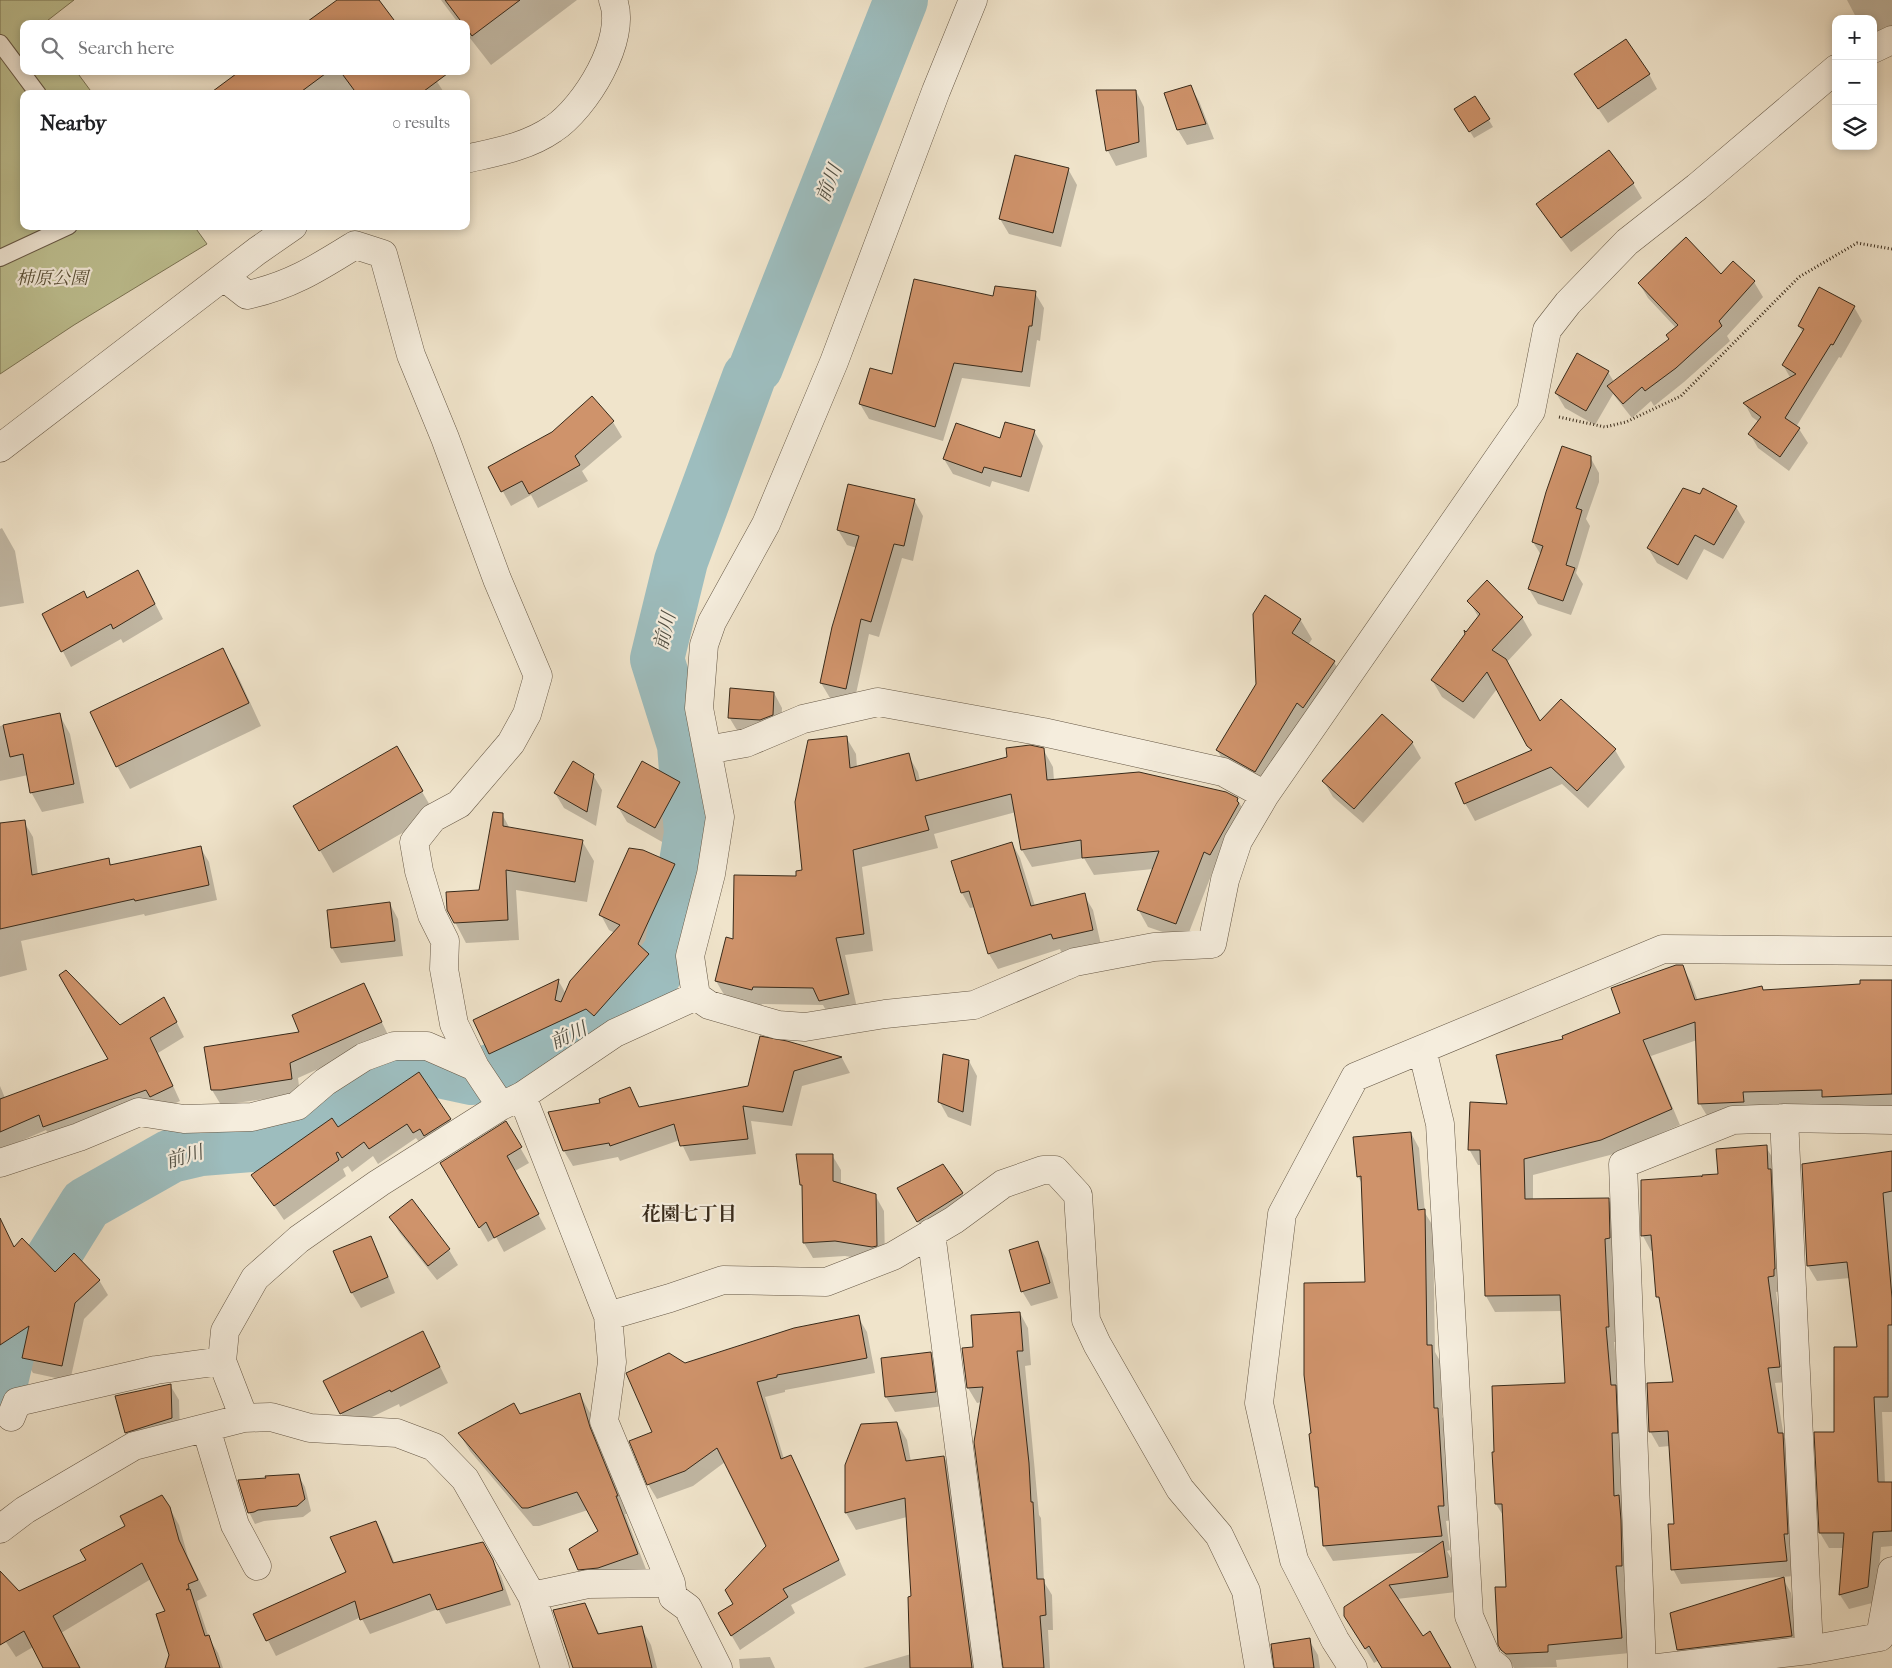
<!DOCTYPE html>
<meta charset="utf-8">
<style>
:root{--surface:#fff;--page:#f6f6f6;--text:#202124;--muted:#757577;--line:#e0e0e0}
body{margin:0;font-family:"IM FELL French Canon","Noto Serif JP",serif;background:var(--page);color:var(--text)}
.controls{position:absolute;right:15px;top:15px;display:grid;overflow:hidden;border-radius:10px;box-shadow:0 2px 8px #0003}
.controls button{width:45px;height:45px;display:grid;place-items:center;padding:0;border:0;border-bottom:1px solid var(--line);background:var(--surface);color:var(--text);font:25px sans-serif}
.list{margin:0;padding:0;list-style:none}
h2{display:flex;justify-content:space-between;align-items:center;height:65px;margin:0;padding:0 20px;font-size:21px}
h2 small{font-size:16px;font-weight:400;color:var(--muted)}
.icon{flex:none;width:28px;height:28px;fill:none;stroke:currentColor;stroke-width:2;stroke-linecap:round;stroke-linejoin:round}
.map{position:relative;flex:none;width:1892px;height:1668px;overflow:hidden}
.search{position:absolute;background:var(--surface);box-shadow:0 2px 8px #0003;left:20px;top:20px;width:450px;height:55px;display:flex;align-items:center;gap:12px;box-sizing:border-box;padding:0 18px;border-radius:10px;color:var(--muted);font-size:19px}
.panel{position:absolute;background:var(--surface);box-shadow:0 2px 8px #0003;left:20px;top:90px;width:450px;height:140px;border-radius:10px}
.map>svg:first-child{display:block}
</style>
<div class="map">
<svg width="1892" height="1668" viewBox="0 0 1892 1668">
<rect width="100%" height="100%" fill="#f0e4cb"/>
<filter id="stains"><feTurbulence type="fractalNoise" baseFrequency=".004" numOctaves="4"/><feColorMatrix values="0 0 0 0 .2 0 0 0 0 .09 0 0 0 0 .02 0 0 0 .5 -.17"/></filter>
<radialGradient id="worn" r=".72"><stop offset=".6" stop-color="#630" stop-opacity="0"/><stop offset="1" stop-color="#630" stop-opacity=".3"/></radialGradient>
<path fill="#bfc293" stroke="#7c7656" d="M0,0H74L43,24H24V71H76L93,94H24V226H194L207,244L74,325L0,374Z"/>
<path fill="#0003" fill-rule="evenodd" d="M441,0H577L491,65L466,33V24H459Z
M1847,0H1892V35L1873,44V19H1857Z
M242,71H430L445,94H211Z
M1649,74L1657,89L1608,123L1585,89Z
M1190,86L1199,101L1214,139L1187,145L1178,130L1166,94Z
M1098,91H1136L1144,107L1147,157L1116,166L1108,151Z
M1475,97L1493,127L1474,138L1456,109Z
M1068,169L1077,185L1061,247L1009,234L1000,219Z
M1633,183L1642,198L1571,252L1547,220L1538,205Z
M1754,282L1763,297L1727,336L1730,341L1684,382L1654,406L1651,401L1632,418L1613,394L1595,425L1565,408L1556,393L1608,372L1614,382L1670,340L1676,328L1648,298L1639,283Z
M1035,293L1044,308L1040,341L1037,340L1030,387L962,378L943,441L869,419L860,404L995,298Z
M1854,307L1862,321L1841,358L1839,357L1796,427L1799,429L1808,443L1789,471L1758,448L1750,434L1759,422L1752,417L1745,404L1791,379L1783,365L1803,333L1799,326Z
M592,398L613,422L622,437L582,471L588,481L538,508L531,495L511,506L490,468L552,433Z
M1034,431L1043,446L1029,492L992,481L990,487L953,474L944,459L1001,440Z
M1590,457L1599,473V482L1586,519L1590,526L1576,573L1583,584L1571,615L1538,604L1529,589L1541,555L1533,542Z
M1704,490L1736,507L1745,522L1723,559L1704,549L1687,580L1657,563L1648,548L1701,496Z
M914,500L923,516L913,561L902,558L879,637L869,634L854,703L830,698L821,683L857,548L847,545L838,530Z
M2,528L15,551L24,603L0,607V529Z
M146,586L163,619L123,643L121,639L71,667L44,615L87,599Z
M1469,601L1522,617L1532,635L1506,663L1540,723L1615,750L1625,767L1588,808L1562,784L1475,821L1465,803L1532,752L1497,689L1474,719L1442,697L1432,680L1479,618Z
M1300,619L1312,639L1308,645L1334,662L1345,681L1266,791L1229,770L1217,750Z
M222,650L236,672L261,726L130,789L117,766Z
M774,693L782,708L781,730L738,732L729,717Z
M59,714L70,734L84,803L42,812L31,792L28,775L0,781V726Z
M846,737L856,754L857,768L908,755L918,772L920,781L1043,749L1053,767L1054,781L1237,799L1247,816L1220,871L1214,868L1186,940L1148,927L1138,909L1153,869L1094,875L1084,858L1032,867L1022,850L1016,812L934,834L938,848L862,867L873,951L845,955L858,1012L830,1018L823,1005L762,1004L761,1007L726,998L716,981L734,940L803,871Z
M1412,742L1421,758L1363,823L1333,797L1324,782Z
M396,747L435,814L333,873L295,807Z
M593,775L602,790L596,826L564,808L555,793Z
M679,783L688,798L664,843L627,822L618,807Z
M502,814L510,829L582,841L594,861L587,902L516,890L519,940L466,943L455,922L480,892Z
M24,822L33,837L38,875L108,859L112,866L200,847L209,862L217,900L145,916L144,914L21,941L27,970L0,977V824Z
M1012,843L1020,858L1035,906L1084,895L1093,910L1101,945L1062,954L1060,949L998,969L989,954L975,907L970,908L962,893Z
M674,865L683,880L649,956L657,970L603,1030L595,1023L499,1069L474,1020L558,980L566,994L615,933L609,930L601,915ZM591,1005L592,1007L570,1018V1015Z
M390,904L398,919L403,956L341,963L332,948L328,911Z
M1682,966L1691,982L1698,1001L1762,987L1764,992L1861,985L1892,981V1110L1709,1119L1700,1104L1697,1040L1651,1056L1680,1125L1610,1155L1533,1175V1200L1608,1199L1617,1215V1342H1614L1626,1448H1620L1622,1503L1627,1512L1631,1581L1624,1582L1630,1653L1556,1660L1557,1667L1514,1668L1502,1650L1507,1588L1504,1517L1496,1504L1566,1384L1562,1311L1495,1312L1486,1296L1482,1165H1478L1469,1149L1565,1040L1621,1014Z
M364,985L389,1037L298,1078L300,1094L221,1105L212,1090L206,1048L301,1033Z
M172,1013L184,1037L158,1053L180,1101L159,1111L53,1141L46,1130L0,1150V1086L5,1098L110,1059L120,1027Z
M787,1043L842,1058L850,1073L802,1086L792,1126L751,1121L756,1154L690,1161L680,1140L620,1161L618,1157L573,1166L564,1151L601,1104L629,1088L640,1108L749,1088Z
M969,1061L977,1076L971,1126L948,1117L939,1101Z
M419,1073L459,1135L423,1147L416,1138L378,1164L373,1156L352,1172L348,1166L343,1169L346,1176L284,1220L253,1175L338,1129Z
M506,1123L529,1163L515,1171L546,1229L504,1252L496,1237L488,1242L442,1163Z
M1411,1133L1419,1148L1425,1213L1433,1226L1435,1352L1440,1361L1442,1417L1447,1424L1452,1520L1446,1521L1450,1550L1447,1551L1451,1558L1456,1592L1397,1599L1422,1637L1450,1668H1383L1379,1660L1374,1663L1345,1616L1428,1552L1333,1561L1324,1546L1319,1492L1316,1487L1366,1283L1362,1184L1358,1176Z
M1766,1147L1775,1162L1782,1291L1776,1292L1788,1382L1775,1383L1784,1437L1791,1449L1795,1576L1681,1584L1673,1569L1675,1525L1670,1446L1659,1447L1650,1431L1675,1383L1661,1304L1657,1296L1654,1251H1651L1643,1236L1703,1182L1719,1176Z
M832,1155L841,1170V1185L875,1195L884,1211L885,1261L881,1262L845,1256L813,1258L804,1243V1189L801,1184Z
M1892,1163V1412H1882L1885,1483L1892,1484V1546L1881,1547L1876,1602L1849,1609L1840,1595L1844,1548H1829L1820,1533L1816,1433H1836L1858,1348L1850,1278L1817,1281L1808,1266Z
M899,1188L962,1193L971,1208L926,1236Z
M411,1201L449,1250L458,1265L437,1280L399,1232L391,1217Z
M0,1219L14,1248L55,1273L99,1280L108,1295L84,1319L70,1381L33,1373L24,1358L26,1349L0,1365Z
M370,1238L379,1253L395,1293L361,1308L352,1293L334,1252Z
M1038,1243L1046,1258L1058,1298L1031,1306L1022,1291Z
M1020,1313L1028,1328L1031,1365L1025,1366L1039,1515L1041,1518L1044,1582L1052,1595L1053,1630H1048L1050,1668H1004L982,1402L977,1403L968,1388L975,1348Z
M858,1317L867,1332L875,1373L785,1390V1392L765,1397L784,1459L790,1456L799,1471L846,1575L791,1605L795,1613L740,1650L719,1614L735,1605L767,1546L725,1462L693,1486L657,1499L648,1484L654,1433L685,1364Z
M431,1348L448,1383L400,1407L399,1404L349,1428L341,1413Z
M930,1353L939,1368L944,1406L895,1412L886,1397Z
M170,1385L179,1400L180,1433L135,1448L126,1433L116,1396Z
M580,1395L590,1413L599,1446L627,1514H625L647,1572L590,1588L579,1570L600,1531L588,1510L539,1526H533L470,1451L459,1433Z
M897,1423L907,1440L911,1462L944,1457L954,1474L979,1668H863L911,1654L912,1598L907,1517L856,1530L846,1513V1465Z
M298,1475L305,1487L311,1511L303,1517L264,1521L255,1524L249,1512Z
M169,1507L179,1525L188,1557L207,1596L197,1601L198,1605L209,1638L218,1653L223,1668H167L170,1655L167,1612L151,1579L61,1633L80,1668H44L33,1647L16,1657L0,1633V1573L19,1593L88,1561Z
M376,1522L384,1537L395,1564L482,1543L501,1576L511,1605L446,1624L438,1609L370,1634L361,1617L276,1656L255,1615L348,1572Z
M1783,1579L1791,1593L1799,1650L1686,1664L1678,1650Z
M585,1605L600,1635L641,1627L651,1645L657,1668H575Z
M1309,1640L1318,1655L1320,1668H1275Z
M770,1657L775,1668H740L739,1659Z"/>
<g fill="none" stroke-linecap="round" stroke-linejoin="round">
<path stroke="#9dbdbe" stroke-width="54" d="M756,367L901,0
M0,1386L18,1310L43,1273L86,1204L171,1156L201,1149L266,1144L398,1062L472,1078L476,1077L510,1063L631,1006L671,951L691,833L684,745L657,659L681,561L749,377"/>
</g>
<path fill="#cf936b" stroke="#382a1a" d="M337,0H379L397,24H304Z
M445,0H520L472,36L466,28V24H463Z
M1626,39L1650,74L1598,109L1574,74Z
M240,71H329L298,94H209Z
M340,71H451L420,94H357Z
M1191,85L1206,124L1177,130L1164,93Z
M1096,90H1136L1139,142L1106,151Z
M1475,96L1490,119L1469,132L1454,109Z
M1609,150L1634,183L1561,238L1536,204Z
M1015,155L1069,168L1053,233L999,219Z
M1686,237L1721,274L1733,261L1755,281L1719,321L1722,326L1676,368L1645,391L1642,387L1623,404L1607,386L1669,339L1666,335L1678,325L1638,283Z
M914,279L993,296L995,286L1036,291L1032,326H1029L1022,372L954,363L935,427L859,404L870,368L892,374Z
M1819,287L1855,306L1833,345L1831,344L1785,418L1800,428L1780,457L1748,434L1761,417L1743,403L1796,374L1782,365L1804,329L1798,326Z
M1577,353L1609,371L1586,411L1555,393Z
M592,396L614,421L575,456L580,465L529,494L522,481L501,492L488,467L552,432Z
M1005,422L1035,430L1021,477L984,467L982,473L943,459L956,423L1000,438Z
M1562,446L1591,456V466L1576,508L1582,510L1566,565L1575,568L1563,601L1528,589L1543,546L1532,542L1546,492Z
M848,484L915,499L904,546L894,544L871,622L861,619L846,689L820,683L832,627L859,536L837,530Z
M1683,488L1700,494L1703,488L1737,506L1714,545L1695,535L1678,565L1647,548Z
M138,570L155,604L113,629L111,624L61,652L42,614L84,591L87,598Z
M1487,580L1523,617L1492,650L1506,659L1540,721L1561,699L1616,749L1577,791L1551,767L1464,804L1455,783L1532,750L1527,746L1487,672L1463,702L1431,680L1465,634L1464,630L1466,632L1480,614L1467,601Z
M1265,595L1301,619L1292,633L1335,661L1303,708L1297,703L1255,772L1216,750L1256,684L1253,614Z
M223,648L249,703L116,767L90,712Z
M730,688L774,692L773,715L760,720L728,718Z
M60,713L74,784L30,793L23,754L10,757L3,725Z
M1382,714L1413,742L1354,809L1322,781Z
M847,736L850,768L909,753L916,781L1007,757L1006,748L1030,745L1044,748L1047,780L1139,772L1226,792L1238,798L1237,801L1239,803L1210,855L1204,852L1176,924L1137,910L1159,851L1082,858L1081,840L1021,850L1011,794L925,816L929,830L853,850L864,934L836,938L849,994L819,1001L813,988L753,987L752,990L715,981L726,937L733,939L734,875L796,876V871L802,870L795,802L808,740Z
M397,746L423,791L319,851L293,806Z
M573,761L594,774L587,812L554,793Z
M642,761L680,782L655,828L617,807Z
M493,812L503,813V826L583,840L575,882L506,870L508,920L454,923L447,910L446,892L479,890Z
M25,820L32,875L109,858L110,865L201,846L209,885L135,901L134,899L0,929V823Z
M1012,842L1031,906L1085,893L1093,930L1053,939L1051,934L988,954L969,891L961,893L951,861Z
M629,848L643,850L675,864L638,944L649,954L594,1016L586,1009L489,1054L473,1020L559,979L555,1000L561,1002L570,981L620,925L599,915Z
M390,902L395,941L331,948L327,910Z
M1676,965H1683L1695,1000L1762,986L1763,990L1860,984V980H1892V1094L1822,1097V1090L1743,1092L1744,1102L1698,1104L1695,1022L1643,1040L1672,1109L1601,1140L1524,1159L1525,1199L1609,1198L1610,1238L1605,1239L1609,1327H1606L1611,1385H1616L1618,1433H1612L1614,1496L1619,1495L1621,1520L1622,1566H1616L1622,1638L1548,1645V1652L1506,1654L1501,1650L1498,1645L1495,1587H1506L1502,1504H1495L1492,1452H1494L1492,1386L1565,1383L1560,1295L1485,1296L1480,1150H1468L1470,1102L1507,1104L1496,1055L1563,1039L1562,1036L1620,1013L1611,988Z
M66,970L120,1025L164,997L177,1022L150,1038L173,1086L150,1097L146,1090L43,1127L39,1115L0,1132V1099L108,1059L59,975Z
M364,983L382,1022L290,1063L292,1079L221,1090H211L204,1047L299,1032L292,1015Z
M760,1036L787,1041L842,1057L794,1071L783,1112L743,1106L748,1139L680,1146L674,1124L610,1146L609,1143L563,1151L548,1112L600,1103L599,1099L630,1087L639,1107L748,1086Z
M943,1054L969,1060L963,1112L938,1102Z
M419,1072L451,1119L424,1136L420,1129L413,1133L407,1124L369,1149L364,1142L342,1158L338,1152L336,1153L339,1160L274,1206L251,1175L332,1118L338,1127Z
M506,1121L522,1147L507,1156L539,1214L494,1238L486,1222L479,1228L440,1163Z
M1411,1132L1418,1210L1425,1209L1427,1345H1432L1434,1408H1438L1444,1506H1438L1442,1536L1323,1546L1318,1487H1315L1309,1434L1311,1433L1304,1375V1283L1365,1282L1361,1176L1357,1177L1353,1137Z
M1767,1145L1768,1169H1771L1775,1269H1774V1276L1768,1277L1780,1367L1768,1368L1778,1433H1783L1788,1534H1784L1787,1561L1671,1570L1668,1524H1674L1668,1431L1649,1432L1647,1383L1673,1382L1659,1297H1656L1651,1235L1641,1236V1180L1701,1176L1702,1177V1175L1718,1174L1716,1149Z
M1892,1151V1191L1883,1193L1892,1298V1325H1888V1397H1874L1878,1482H1892V1531L1873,1532L1868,1587L1839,1595L1844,1533H1819L1814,1432H1834V1347H1857L1847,1262L1807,1266L1802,1164Z
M796,1154H833V1181L876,1194L877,1246L872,1247L835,1241L803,1243L802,1185H800Z
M943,1164L963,1193L917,1222L897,1188Z
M412,1199L450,1249L428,1266L389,1217Z
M0,1218L14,1247L22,1238L55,1272L74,1253L100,1280L75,1303L62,1366L22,1358L29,1326L0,1345Z
M371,1236L388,1277L351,1293L333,1251Z
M1038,1241L1050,1283L1021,1292L1009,1250Z
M1020,1312L1023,1351H1017L1029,1463L1031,1502H1033L1037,1579H1044L1046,1615L1040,1616L1044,1668H1003L974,1442L983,1387L967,1388L962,1348L973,1347L971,1315Z
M859,1315L867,1358L777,1375V1377L757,1382L781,1459L791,1455L839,1560L783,1589L788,1597L731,1636L718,1613L733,1604L725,1590L766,1546L717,1448L685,1471L647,1485L629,1441L652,1432L626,1373L669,1353L685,1363L794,1328Z
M423,1331L440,1367L391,1392L390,1390L340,1414L323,1381Z
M931,1352L936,1392L885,1397L881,1358Z
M171,1384L172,1418L125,1433L115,1396Z
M580,1393L590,1427L618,1496H616L638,1554L598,1568L578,1570L569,1549L598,1531L577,1492L528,1508H522L458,1433L514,1403L520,1414Z
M897,1422L906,1461L944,1456L972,1668H910L908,1597L911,1596L905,1498L845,1513V1465L861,1424Z
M299,1474L305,1499L297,1506L258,1510L254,1512L248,1513L238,1480L266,1478L265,1476Z
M162,1495L170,1507L179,1540L198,1580L188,1584L189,1588L186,1590L190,1589L205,1636L209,1635L220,1668H165L169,1655L156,1614L165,1611L142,1563L53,1616L80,1668H43L24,1631L0,1645V1571L19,1591L86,1560L80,1550L125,1526L120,1516Z
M376,1521L393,1563L483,1542L493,1560L503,1590L437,1610L430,1594L360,1620L355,1601L266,1641L253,1614L346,1572L330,1537Z
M1443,1541L1448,1577L1389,1585L1423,1636L1430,1631L1451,1668H1382L1369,1646L1365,1649L1344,1616V1607Z
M1784,1577L1792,1636L1677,1650L1670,1613Z
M585,1603L598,1634L642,1626L652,1668H573L553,1610Z
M1310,1638L1314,1668H1274L1271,1644Z"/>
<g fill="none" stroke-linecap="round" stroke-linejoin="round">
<defs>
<path id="service" d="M0,43L38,94
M0,258L69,226"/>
<path id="minor" d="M973,0L936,91L834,362L766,524L712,622L704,645L699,708L720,817L711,874L690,956L696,996L709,1005L778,1025L805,1027L885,1014L974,1005L1075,962L1154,947L1212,944L1225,880L1238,841L1265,795L1531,411L1547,330L1568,303L1627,242L1697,187L1836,69
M1873,49L1892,40
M466,159C496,152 527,147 553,129C585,108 628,39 613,0
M224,277L247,295C290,286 318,268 355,245L383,254L411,355L445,438L497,579L538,676L527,714L511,743L459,804L433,818L414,842L419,871L432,915L445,941L444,969L454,1024L475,1067L501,1106
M0,448L257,251L293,226
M707,750L746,743L803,719L878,702L1043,732L1223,772L1265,795
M1422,1049L1440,1124L1469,1616L1488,1660L1498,1668
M522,1096L608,1316L670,1298L723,1280L826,1282L893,1256L954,1220L1003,1184L1043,1170H1055L1078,1195L1086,1320L1097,1344L1180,1489L1219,1535L1246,1591L1259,1668
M1784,1118L1809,1650
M0,1163L79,1137L139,1112L184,1119L252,1117L297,1106L325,1082L364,1057L394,1046H427L475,1067
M931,1233L988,1668
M608,1316L612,1362L604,1421L671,1583
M11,1417L17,1402L156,1370L222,1361
M244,1418L222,1361L225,1331L255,1278L299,1239L379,1183L501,1106L522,1096L615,1033L696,996
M206,1428L235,1525L257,1566
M0,1529L25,1510L134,1446L244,1418L271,1417L310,1428L397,1433L434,1447L465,1479L532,1596L555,1668
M532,1596L588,1584L671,1583L673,1597L688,1608L718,1668
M1353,1668L1335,1640L1294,1560L1259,1403L1282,1214L1355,1077L1663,949L1892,951
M1642,1668L1623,1164L1733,1120L1784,1118L1892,1120
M1658,1668L1809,1650L1880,1637L1892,1571"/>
</defs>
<use href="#service" stroke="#665846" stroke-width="18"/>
<use href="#minor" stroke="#665846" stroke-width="29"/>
<path stroke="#382a1a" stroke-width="3" stroke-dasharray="1 2.5" stroke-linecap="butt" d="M1559,417L1605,427L1626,422L1681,396L1799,277L1857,243L1892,249"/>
<use href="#service" stroke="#f5eddd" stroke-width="16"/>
<use href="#minor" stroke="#f5eddd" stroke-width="28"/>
</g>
<g text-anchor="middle" stroke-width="4.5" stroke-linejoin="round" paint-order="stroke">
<g font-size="18" font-style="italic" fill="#5a5038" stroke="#f5eddd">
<text x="52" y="284">柿原公園</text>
</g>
<g font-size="19" font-style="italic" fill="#514f43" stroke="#f5eddd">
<text transform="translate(828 183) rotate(-68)" y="7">前川</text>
<text transform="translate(664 631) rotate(-76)" y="7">前川</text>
<text transform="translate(568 1035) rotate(-25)" y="7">前川</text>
<text transform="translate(184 1156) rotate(-16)" y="7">前川</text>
</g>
<g font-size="19" font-weight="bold" fill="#382a1a" stroke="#f5eddd">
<text x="689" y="1220">花園七丁目</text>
</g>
</g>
<rect width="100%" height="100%" filter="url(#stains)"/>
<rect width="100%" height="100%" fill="url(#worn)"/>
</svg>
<div class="controls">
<button>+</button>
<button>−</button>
<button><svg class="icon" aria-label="layers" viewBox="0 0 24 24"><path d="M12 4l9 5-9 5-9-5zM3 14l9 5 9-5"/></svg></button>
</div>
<div class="search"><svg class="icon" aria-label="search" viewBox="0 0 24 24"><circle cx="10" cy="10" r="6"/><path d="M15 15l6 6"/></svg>Search here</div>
<section class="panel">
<h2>Nearby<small>0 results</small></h2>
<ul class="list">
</ul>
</section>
</div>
